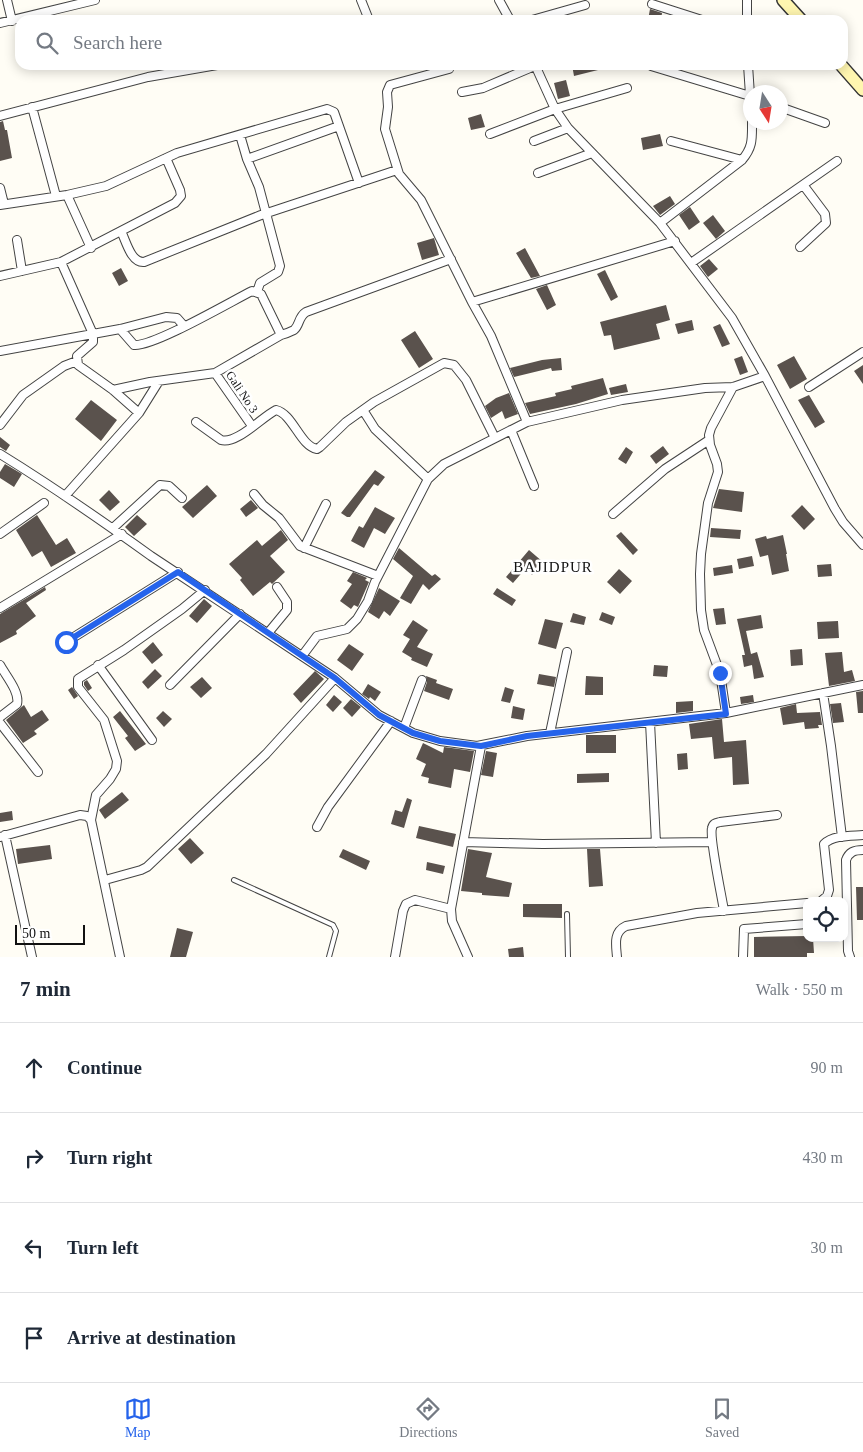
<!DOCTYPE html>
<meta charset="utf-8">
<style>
:root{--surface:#fff;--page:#f6f6f7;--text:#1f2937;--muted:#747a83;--line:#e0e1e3;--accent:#2563eb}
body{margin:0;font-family:"Times New Roman",serif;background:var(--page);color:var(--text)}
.controls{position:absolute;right:15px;bottom:15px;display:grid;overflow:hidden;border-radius:10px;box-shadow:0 2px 12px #0003}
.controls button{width:45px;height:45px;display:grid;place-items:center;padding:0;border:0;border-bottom:1px solid var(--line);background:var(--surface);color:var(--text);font:25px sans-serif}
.compass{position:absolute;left:743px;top:85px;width:45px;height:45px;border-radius:50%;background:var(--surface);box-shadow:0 2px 12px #0003;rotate:168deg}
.scale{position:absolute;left:15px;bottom:12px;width:70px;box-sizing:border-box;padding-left:5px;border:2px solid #111;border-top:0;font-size:14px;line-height:18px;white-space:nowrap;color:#111;-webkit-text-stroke:4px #fff;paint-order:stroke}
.stop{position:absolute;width:15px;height:15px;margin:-11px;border:4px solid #2563eb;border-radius:50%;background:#fff}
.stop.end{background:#2563eb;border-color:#fff;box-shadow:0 1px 5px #0008}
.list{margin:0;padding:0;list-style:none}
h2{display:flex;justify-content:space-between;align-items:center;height:65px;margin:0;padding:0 20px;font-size:21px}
h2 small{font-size:16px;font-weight:400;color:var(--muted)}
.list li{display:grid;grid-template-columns:32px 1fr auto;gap:15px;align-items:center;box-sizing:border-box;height:90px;padding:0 20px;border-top:1px solid var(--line)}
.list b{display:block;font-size:19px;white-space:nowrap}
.list em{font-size:16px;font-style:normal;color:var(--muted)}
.icon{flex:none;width:28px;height:28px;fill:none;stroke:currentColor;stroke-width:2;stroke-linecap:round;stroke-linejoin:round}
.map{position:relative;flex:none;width:863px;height:957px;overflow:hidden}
.search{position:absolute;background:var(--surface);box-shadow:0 2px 12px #0003;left:15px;right:15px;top:15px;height:55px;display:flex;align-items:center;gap:12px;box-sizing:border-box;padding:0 18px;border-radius:15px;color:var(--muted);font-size:19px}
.sheet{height:425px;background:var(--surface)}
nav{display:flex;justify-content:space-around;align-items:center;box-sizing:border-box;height:70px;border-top:1px solid var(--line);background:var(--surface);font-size:14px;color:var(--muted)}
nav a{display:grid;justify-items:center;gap:2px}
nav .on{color:var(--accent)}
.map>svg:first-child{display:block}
</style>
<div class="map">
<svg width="863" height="957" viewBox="0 0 863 957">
<rect width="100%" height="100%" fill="#fffdf5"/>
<path fill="#5a524d" d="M650,9L662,13L661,20H648Z
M572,65H606V68L574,76Z
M566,80L570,96L558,99L554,83Z
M481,114L485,127L471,130L468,118Z
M3,121L5,130H7L12,158L0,161V122Z
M660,134L663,146L643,150L641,138Z
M670,196L675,204L660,215L653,206Z
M690,207L700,222L689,230L679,215Z
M713,215L725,231L716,239L703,223Z
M434,238L439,255L422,260L417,243Z
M525,248L540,276L531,278L516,253Z
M709,259L718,269L708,277L700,266Z
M121,268L128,281L119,286L112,273Z
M605,270L618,297L611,301L597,274Z
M547,285L556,305L547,310L536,289Z
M666,305L670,320L656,324L660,339L614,350L611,335L604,336L600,322Z
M692,320L694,330L678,334L675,324Z
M720,324L730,344L722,347L713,327Z
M415,331L433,359L419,368L401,340Z
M742,356L748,372L740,375L734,359Z
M794,356L807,379L790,389L777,365Z
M561,358L562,370L552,371L551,368L514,377L510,368L542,360Z
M863,365V384L854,371Z
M603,378L608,394L576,404L530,414L525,403L556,396L555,393L572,389L571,386Z
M626,384L628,392L611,395L609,388Z
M509,393L518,414L505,419L502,411L491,418L485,406L496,398Z
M809,395L825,422L815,428L798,400Z
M91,400L117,420L101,441L75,419Z
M0,437L10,445L6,451L0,447Z
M663,446L669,454L656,464L650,456Z
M626,447L633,452L626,464L618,459Z
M5,464L22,474L14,487L0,478V472Z
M375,470L385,477L378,486L374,484L350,517H347L341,513Z
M207,485L217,496L193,518L182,507Z
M719,489L744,492L742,512L713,508Z
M109,490L120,502L110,511L99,500Z
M251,500L258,508L246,517L240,509Z
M802,505L815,519L804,530L791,516Z
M375,507L395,518L385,534L374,528L364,548L351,541L359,526L363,528Z
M37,515L56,545L67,538L76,553L51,567L42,551L32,557L16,530Z
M137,515L147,524L134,536L125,527Z
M711,528L741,530L740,539L710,537Z
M281,530L288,540L270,556L285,572L272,584L270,582L253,596L240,580L242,578L229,564L257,540L262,546Z
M621,532L638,550L633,555L616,536Z
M783,535L787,554H786L789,571L772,575L768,555L760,557L755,539L766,536L767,539Z
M399,548L432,576L435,574L441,579L429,590L423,584L411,604L400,598L413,576L393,559Z
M529,550L543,562L532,575L525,569L513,583L506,577Z
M752,556L754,566L739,569L737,559Z
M831,564L832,576L818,577L817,565Z
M732,565L733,573L714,576L713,568Z
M619,569L632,581L620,594L607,582Z
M353,572L365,577L367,578L365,580L369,582L358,607L354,605L351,609L340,601L352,584L347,581Z
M45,587L46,590L26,603L36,616L16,631L17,634L0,643V614Z
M379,588L400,601L390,616L384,611L379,619L368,612Z
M497,588L516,600L512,606L493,594Z
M204,599L212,606L197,623L189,616Z
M724,608L726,624L716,625L713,609Z
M602,612L615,617L612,625L599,620Z
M573,613L586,617L584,625L570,622Z
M761,615L763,628L746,631L751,654L757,652L764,677L754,679L752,665L744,667L742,655H745L737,619Z
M545,619L563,623L556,649L538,644Z
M413,620L428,630L417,647L433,654L427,667L411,660L412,658L402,652L410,639L403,635Z
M838,621L839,638L818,639L817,622Z
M153,642L163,655L152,664L142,652Z
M349,644L364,654L352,671L337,660Z
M802,649L803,665L791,666L790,650Z
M842,652L844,672L852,670L855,681L829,686L825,653Z
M654,665L668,666L667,677L653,676Z
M155,669L162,676L148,689L142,682Z
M315,671L324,679L301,703L293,694Z
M539,674L556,677L554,687L537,684Z
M426,676L437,680L436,683L453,689L449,700L424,691L427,682Z
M586,676L603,677V695H585Z
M202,677L212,688L201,698L190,687Z
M87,680L92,688L88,691L84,685V682Z
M368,684L381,692L375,701L370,697L369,699L362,694Z
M72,687L78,696L74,699L68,690Z
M505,687L514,690L510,703L501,701Z
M863,691V713H858L856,692Z
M334,695L342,702L333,712L326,705Z
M753,695L754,702L741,704L740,697Z
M351,699L361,707L352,717L343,708Z
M693,701V711L676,713V702Z
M841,703L844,722L833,723L830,704Z
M796,704L797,713L820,712L822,725H818L819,728L805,729L804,722L783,725L780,708Z
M24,705L31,717L42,710L49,720L34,731L37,734L23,743L6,720Z
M513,706L525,709L523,720L511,718Z
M120,711L146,744L135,751L125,738L128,736L113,717Z
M163,711L172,719L164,727L156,718Z
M722,719L724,742L746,740L749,784L733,785L732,757L714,759L712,737L691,739L689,724Z
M586,735H616V753H586Z
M423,743L443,753L444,747L474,751L470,772L454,769L451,788L428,783L429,778L421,776L426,764L416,759Z
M486,751L497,753L493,777L481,775Z
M687,753L688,769L678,770L677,754Z
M609,773V782L577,783V774Z
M122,792L129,800L105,819L99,810Z
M407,798L412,800L404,828L391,824L395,810L402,812Z
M12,811L13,820L0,822V813Z
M419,826L456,834L453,847L416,838Z
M190,838L204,853L191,864L178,849Z
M50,845L52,859L18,864L16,849Z
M343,849L370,861L366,870L339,857Z
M468,849L492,853L486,877L512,883L509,897L482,895V893L461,891Z
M587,849H600L603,886L589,887Z
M427,862L445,866L443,874L426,870Z
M856,887H863V920H857Z
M523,904H562V918L523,917Z
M177,928L193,932L186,957H170Z
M807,936V938H813L814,953H807V957H754V937Z
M523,947L524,957H509L508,949Z"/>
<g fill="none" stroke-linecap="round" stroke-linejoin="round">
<defs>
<path id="lane" d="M234,880L333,925L336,931L329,957
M567,914L568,957"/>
<path id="street" d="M7,0L12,21
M361,0L369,20
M499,0L510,20
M747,0V20
M652,4L702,20
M532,20L585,5
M0,23L95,0
M535,65L555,109L568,128L660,223L732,318L765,376L835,509L843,522L863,545
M748,65L750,95
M651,66L750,96
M449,69L390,85L387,92L388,107L385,129L399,174L421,200L472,302L675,241
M462,92L483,88L537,65
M32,107L56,196
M780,107L825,123
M0,116L148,77L217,65
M490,134L555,109L627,88
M240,135L247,159L259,187L280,266L278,272L260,283L257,292
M534,141L568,128
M671,141L742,160
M247,159L339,126
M538,173L592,153
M0,188L4,204
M67,195L91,248
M0,205L67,195L106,186L177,153L327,109L334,112L359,183
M660,223L742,160C753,147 752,139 752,122
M121,231C126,241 131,263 144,262L261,215L397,170
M17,240L22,271
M800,247L826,223L825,214L804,186
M61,262L93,334V342L77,356L78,365L113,390L139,413
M691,263L837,161
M0,276L61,262L175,203L181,196L180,190L166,158
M472,302L491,336L527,422
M120,329L134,345C153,347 230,302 252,291L261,294L281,335
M0,351L120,329L166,317L177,318L184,326
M215,373L252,426
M809,387L863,352
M113,390L150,382L215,373L281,335C285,334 290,332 294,330C300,325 298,317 306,312L451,259
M363,410L375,429L428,479
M196,422L221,440C236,445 262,417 276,410C293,414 300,446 317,449L320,447L346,422L374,402L444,363L454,365L466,380L495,438
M0,425L23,395L64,366L77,361
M511,430L534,486
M0,454C52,486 101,520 151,556L335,678L379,715L413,733L440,741L477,746L527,736L726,713L863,685
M254,494L263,505L279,518L300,546L378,576
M65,496L139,413L159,381
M613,514L665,469L709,440
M113,528L160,485L169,486L182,498
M0,534L44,503
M304,548L326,504
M0,608L122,534
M268,633L287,610V602L277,587
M66,642L178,572
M302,656L317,636L347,629L357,619L368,601L375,582L428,479L444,464L527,422L622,400L705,388L733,387L765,376
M0,665C6,676 20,692 17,704L0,717
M98,665L152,740
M170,685L240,614
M823,693L831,746L842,837
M726,713L720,673L704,630L701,610L700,574L701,554L708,503L718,472L717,464L710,445L709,435L711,428L733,387
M650,722L656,843
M0,723L38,772
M404,728L422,680
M550,733L567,652
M91,820L96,795L110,779L116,769L117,761L104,720L78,687V679L124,650L182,609L205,590
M317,827L328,807L391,721
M5,835L32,957
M0,837L80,815L87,816L91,820L120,957
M463,842L543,844L712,842
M105,880L141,870L147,867L266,754L335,678
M821,901L827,896L829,890L824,844C833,835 851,836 863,835
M724,911C722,897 709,838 712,828C713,823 716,823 720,822L777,815
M395,957L403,911L406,904L415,900L451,909
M468,957L452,921L451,909L481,746
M617,957C616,945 613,932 626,926L697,913L807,903
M743,957L744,929L807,924
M850,957L848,951L846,860C849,852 854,850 863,850"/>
<path id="secondary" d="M783,0L801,20
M841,65L863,90"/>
</defs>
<use href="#lane" stroke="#444" stroke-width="6"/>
<use href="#street" stroke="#444" stroke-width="10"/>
<use href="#secondary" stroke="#333" stroke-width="14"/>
<use href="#lane" stroke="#fff" stroke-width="4"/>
<use href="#street" stroke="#fff" stroke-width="8"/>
<use href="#secondary" stroke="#fff6b0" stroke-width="11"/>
</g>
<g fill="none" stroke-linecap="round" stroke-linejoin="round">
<path stroke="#2563eb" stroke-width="6" d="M66,642L178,572L335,678L379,715L413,733L440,741L481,746L527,736L726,714L720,673"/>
</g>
<g text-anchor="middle" stroke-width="5" stroke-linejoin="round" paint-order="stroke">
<g font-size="12" fill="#111" stroke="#fff">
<text transform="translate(242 392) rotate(56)" y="4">Gali No 3</text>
</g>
<g font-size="15" letter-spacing="1" fill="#111" stroke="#fff">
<text x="553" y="572">BAJIDPUR</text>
</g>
</g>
</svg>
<div class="controls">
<button><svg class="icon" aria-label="locate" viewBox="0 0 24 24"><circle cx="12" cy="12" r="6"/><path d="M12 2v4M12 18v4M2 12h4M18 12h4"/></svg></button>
</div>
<svg class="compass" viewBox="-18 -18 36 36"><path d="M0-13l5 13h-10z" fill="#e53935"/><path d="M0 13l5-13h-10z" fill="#747a83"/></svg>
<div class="scale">50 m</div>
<div class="stop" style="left:66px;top:642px"></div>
<div class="stop end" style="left:720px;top:673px"></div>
<div class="search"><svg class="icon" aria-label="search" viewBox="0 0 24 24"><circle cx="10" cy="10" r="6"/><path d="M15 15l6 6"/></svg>Search here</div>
</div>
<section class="sheet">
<h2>7 min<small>Walk · 550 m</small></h2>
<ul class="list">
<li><svg class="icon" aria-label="ahead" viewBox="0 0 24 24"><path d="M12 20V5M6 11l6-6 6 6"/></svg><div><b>Continue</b></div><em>90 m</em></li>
<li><svg class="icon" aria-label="right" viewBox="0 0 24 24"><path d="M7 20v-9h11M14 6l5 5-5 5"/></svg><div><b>Turn right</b></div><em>430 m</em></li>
<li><svg class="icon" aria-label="left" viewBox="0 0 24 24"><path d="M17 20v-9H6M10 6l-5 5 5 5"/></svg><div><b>Turn left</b></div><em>30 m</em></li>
<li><svg class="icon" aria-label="arrive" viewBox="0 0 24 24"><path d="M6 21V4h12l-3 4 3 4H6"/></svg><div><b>Arrive at destination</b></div></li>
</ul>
</section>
<nav>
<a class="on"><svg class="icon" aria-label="map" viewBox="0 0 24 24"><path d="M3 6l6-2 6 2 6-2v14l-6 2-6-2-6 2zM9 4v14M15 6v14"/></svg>Map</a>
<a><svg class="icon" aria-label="directions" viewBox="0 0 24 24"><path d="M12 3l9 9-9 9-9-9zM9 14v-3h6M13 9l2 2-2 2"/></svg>Directions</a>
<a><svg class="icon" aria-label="saved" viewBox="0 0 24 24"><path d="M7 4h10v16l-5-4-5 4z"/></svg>Saved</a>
</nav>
